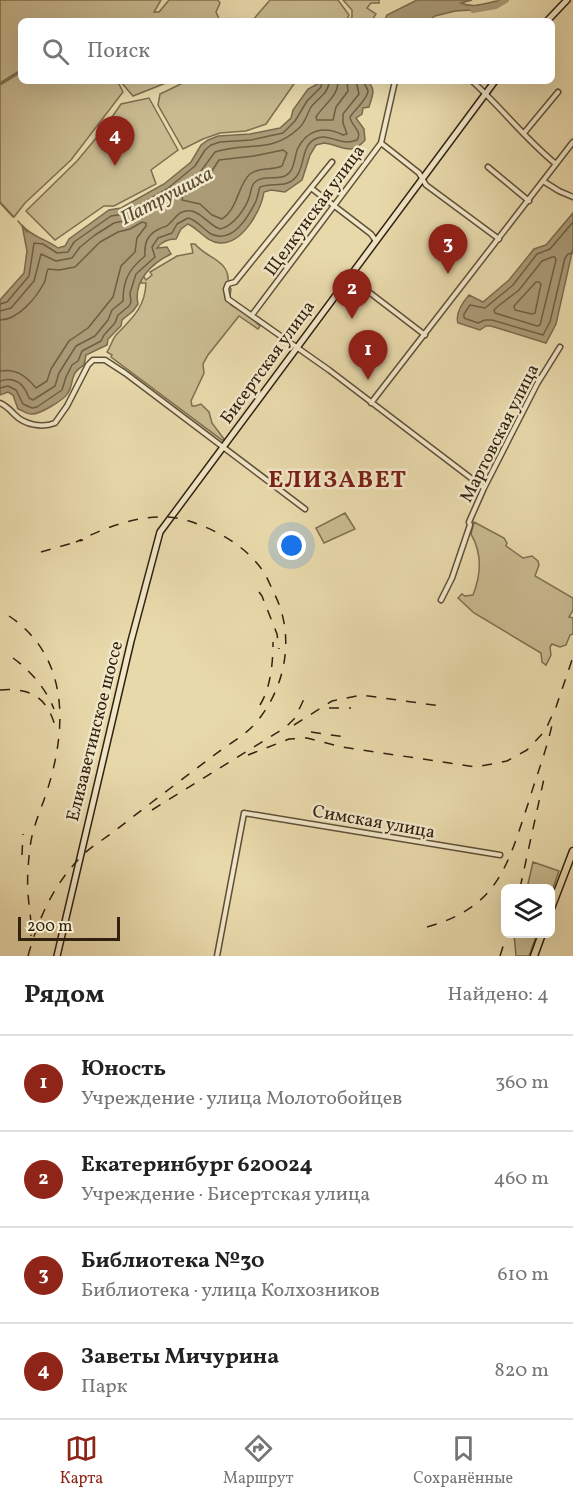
<!DOCTYPE html>
<html lang="ru">
<meta charset="utf-8">
<style>
:root{--surface:#fff;--page:#f2f2f2;--text:#222;--muted:#767676;--line:#e0e0e0;--accent:#8f2418}
body{margin:0;font-family:Vollkorn,serif;background:var(--page);color:var(--text)}
.controls{position:absolute;right:18px;bottom:18px;display:grid;overflow:hidden;border-radius:9px;box-shadow:0 6px 24px #0002}
.controls button{width:54px;height:54px;display:grid;place-items:center;padding:0;border:0;border-bottom:2px solid var(--line);background:var(--surface);color:var(--text);font:30px sans-serif}
.scale{position:absolute;left:18px;bottom:15px;width:102px;box-sizing:border-box;padding-left:6px;border:3px solid #32210f;border-top:0;font-size:16px;line-height:21px;white-space:nowrap;color:#32210f;-webkit-text-stroke:4px #f0e6c8;paint-order:stroke}
.you{position:absolute;left:292px;top:546px;width:21px;height:21px;margin:-15px;border:4px solid #fff;border-radius:50%;background:#1a73e8;box-shadow:0 0 0 9px #1a73e833}
.badge{display:grid;place-items:center;width:39px;height:39px;border-radius:50%;background:var(--accent);color:#fff;font-size:20px;font-weight:700}
.pin{position:absolute;translate:-50% -50px;filter:drop-shadow(0 2px 3px #0008)}
.pin::after{content:'';position:absolute;top:32px;width:21px;height:18px;background:inherit;clip-path:polygon(0 0,100% 0,50% 100%)}
.list{margin:0;padding:0;list-style:none}
h2{display:flex;justify-content:space-between;align-items:center;height:78px;margin:0;padding:0 24px;font-size:26px}
h2 small{font-size:20px;font-weight:400;color:var(--muted)}
.list li{display:grid;grid-template-columns:39px 1fr auto;gap:18px;align-items:center;box-sizing:border-box;height:96px;padding:0 24px;border-top:2px solid var(--line)}
.list b{display:block;font-size:22px;white-space:nowrap}
.list p{margin:0;font-size:20px;white-space:nowrap;color:var(--muted)}
.list em{font-size:20px;font-style:normal;color:var(--muted)}
.icon{flex:none;width:33px;height:33px;fill:none;stroke:currentColor;stroke-width:2;stroke-linecap:round;stroke-linejoin:round}
.map{position:relative;flex:none;width:573px;height:956px;overflow:hidden}
.search{position:absolute;background:var(--surface);box-shadow:0 6px 24px #0002;left:18px;right:18px;top:18px;height:66px;display:flex;align-items:center;gap:15px;box-sizing:border-box;padding:0 21px;border-radius:9px;color:var(--muted);font-size:22px}
.sheet{height:462px;background:var(--surface)}
nav{display:flex;justify-content:space-around;align-items:center;box-sizing:border-box;height:84px;border-top:2px solid var(--line);background:var(--surface);font-size:16px;color:var(--muted)}
nav a{display:grid;justify-items:center;gap:3px}
nav .on{color:var(--accent)}
.map>svg:first-child{display:block}
</style>
<div class="map">
<svg width="573" height="956" viewBox="0 0 573 956">
<rect width="100%" height="100%" fill="#e8d9ab"/>
<filter id="stains"><feTurbulence type="fractalNoise" baseFrequency=".00333" numOctaves="4"/><feColorMatrix values="0 0 0 0 .2 0 0 0 0 .09 0 0 0 0 .02 0 0 0 .5 -.17"/></filter>
<radialGradient id="worn" r=".72"><stop offset=".6" stop-color="#630" stop-opacity="0"/><stop offset="1" stop-color="#630" stop-opacity=".3"/></radialGradient>
<path fill="#c9ba90" stroke="#7e6e50" stroke-width="1.5" d="M0,0H161L154,12H159L169,0H218L220,3L216,12L220,21H21V70L0,83Z
M270,0H338L349,15L346,21H252Z
M343,0H379V3H371L367,8L376,14L372,20L349,21L352,17V10Z
M21,72V81H111L119,84L123,92L71,160L25,203L14,217L0,202V85Z
M120,81H171L133,96Z
M187,81H296L266,124L246,131L220,133L203,139L183,149L158,105L160,94Z
M149,98L178,150L151,170L156,184L114,206H104L55,240L26,211L77,161L102,131L106,134L109,132L105,127L121,104Z
M191,244H195C207,259 231,260 228,284L231,289L230,296L228,295L227,299L231,305L248,315L260,326L258,329L239,316L208,355L203,364L204,373L191,401L192,406H195L201,404L209,412L212,423L224,439L222,440L111,357L112,355L107,352C111,346 112,340 116,335C132,318 145,308 146,283H141V279L144,277L146,280L152,275L150,272L177,256L193,253Z
M345,513L355,529L324,543L316,528Z
M474,522L504,538L507,543L506,546L523,558L532,556L538,561L539,565L535,576L573,598V610L569,617L573,618V634L570,635L566,645L560,647L552,644L550,647L551,655L546,665L542,662L541,653L474,613L458,598L462,594L465,596L473,595C481,575 482,553 471,534Z
M533,862L559,871L551,894L550,888H527Z
M514,934H537L529,956H516Z"/>
<path fill="#aa9a76" stroke="#7a6a4d" stroke-width="1.5" d="M417,0H472L461,3C476,10 491,0 506,0L488,9L455,11L435,16L428,21H384L387,15Z
M323,81H367C377,89 372,96 369,107L363,108L362,114L356,118L364,129L365,140C351,157 341,145 324,143L316,145L310,155L302,180L285,192L271,190L264,192C261,210 243,244 220,243C206,242 199,229 188,224L181,229L176,239C168,239 162,241 157,248L167,247L171,254C152,263 133,281 138,304L133,311L122,320L121,326L108,339L107,345L86,355L84,365C68,375 75,382 68,393C64,400 39,415 31,414C27,414 22,410 18,409L13,395L8,392L0,395V300L24,273L27,251L22,225C30,236 46,239 58,248L65,246L69,239L109,210L121,208L164,184L191,162L201,145L208,140L218,136L250,134L280,128L291,118L293,110L308,89Z
M573,213V248L556,324L546,343L491,326H486L480,330L458,323C455,314 463,302 469,295L483,302L509,280L534,249L546,245Z"/>
<g fill="none" stroke-linecap="round" stroke-linejoin="round">
<path stroke="#6e5e42" stroke-width="1.5" d="M338,81C338,97 324,104 316,117L317,120H333L336,107L348,91L347,81
M283,150L287,153L282,166C272,171 261,166 250,174C238,184 238,209 222,219L212,215L200,204L182,200L183,196L208,177L219,160L254,156Z
M573,222L550,249L537,254L513,285L485,308L470,305L464,314V318L478,323L485,320H492L543,335L550,322L565,258L568,254L573,253
M552,257H555L556,260L540,325L537,326L495,313L494,310L497,307L519,290L542,261Z
M536,282H539L541,284L535,313L532,314L515,310L514,306Z
M0,304L7,302L29,276L34,243L43,244L57,253L68,252L74,242L111,216L124,214L167,189L195,166L205,150L211,145L220,142L251,140L283,133L295,121L307,101L321,87L322,81
M0,311L11,308L34,281L41,254L56,261L72,258L80,247L95,235L114,223L128,220L171,195L201,171L215,152C246,141 271,155 299,128C305,123 307,114 311,107C318,98 329,93 329,81
M0,320C18,320 36,298 44,283C46,279 46,273 48,269L59,270L75,267L100,242L118,232L130,229L142,222L146,223V226L137,238L135,252L121,266L113,297L88,328L69,341L51,369L47,381L36,388C26,376 16,368 0,371
M0,381C15,376 24,384 29,398L33,400L55,386L59,373L76,346L95,336L108,320L112,310L123,301C123,280 129,269 145,256C144,243 147,235 159,229C162,227 166,227 168,225C176,218 179,209 192,211C203,214 209,225 220,229C234,226 246,208 250,195C251,190 251,186 255,182C266,173 281,183 290,172C294,167 295,157 297,150C306,130 324,125 343,135L347,134L343,123V114L359,94L356,81
M0,388L8,386L16,390L23,404L32,408L37,407L62,390L66,377L72,365L78,361L82,351L101,341L104,335L115,323L118,315L129,306L131,302L130,293L136,274L155,257L152,247L158,238L172,233L177,224L188,218C197,220 203,229 211,234C233,244 248,217 256,201C258,196 258,192 260,187C273,182 286,189 296,177C305,167 301,146 315,139C331,132 338,147 357,140C363,131 351,126 350,117C354,111 368,98 368,91C367,87 364,85 364,81"/>
<path stroke="#7a6a4d" stroke-width="1.5" d="M0,203L13,217
M18,221L27,232"/>
<path stroke="#aa9a76" stroke-width="6" d="M473,10L496,6L506,0"/>
<defs>
<path id="minor" d="M472,81C501,107 525,139 556,164
M524,133L558,92
M381,143L419,173L426,185L499,239
M332,162L235,282L228,284L226,289L228,299L329,370L484,488
M488,167L529,201
M543,181L559,191L573,197
M311,188L371,234L376,241
M365,289L425,335
M252,315L381,143L395,81
M0,403C7,406 10,410 15,415C25,425 42,428 55,423L67,406L88,365L93,360H105L125,373L305,509
M371,403L573,142
M441,600L452,578L470,525L469,522L484,488L537,384L560,347
M217,956L244,813L500,855"/>
<path id="secondary" d="M547,21L567,0
M57,956L131,641L160,532L495,81"/>
<path id="primary" d="M550,911L573,851
M534,956L542,934"/>
</defs>
<use href="#minor" stroke="#604f36" stroke-width="7"/>
<use href="#secondary" stroke="#32210f" stroke-width="8"/>
<use href="#primary" stroke="#32210f" stroke-width="9"/>
<use href="#minor" stroke="#f0e6c8" stroke-width="4"/>
<use href="#secondary" stroke="#f0e6c8" stroke-width="5"/>
<use href="#primary" stroke="#e8d9ab" stroke-width="6"/>
<path stroke="#32210f" stroke-width="1.5" stroke-dasharray="10 10" stroke-linecap="butt" d="M41,552L83,540
M259,592L262,596L277,634L279,649
M9,616C70,657 67,729 47,791C41,810 32,828 30,848C28,864 27,879 28,894C29,908 32,922 31,936
M13,658C31,671 46,689 54,709
M0,690C32,687 49,699 56,730
M260,705C271,687 273,662 273,642
M329,708H351
M294,725L332,701L361,695L441,706
M311,732L345,737
M248,755L289,739L307,738L342,747L476,767L507,761L527,750L545,731L556,707L573,657
M152,810L286,727L295,718L304,699
M22,855L23,834
M520,888L545,774
M427,927C498,907 507,867 528,804C536,777 546,752 552,725
M28,956C38,920 52,888 77,861C88,848 103,840 116,830C148,805 181,780 213,756C226,746 242,737 253,726C285,691 296,638 275,595C271,588 268,578 263,571C246,546 217,530 189,521C152,509 110,525 76,542
M500,956L507,934"/>
</g>
<g text-anchor="middle" stroke-width="5" stroke-linejoin="round" paint-order="stroke">
<g font-size="18" fill="#32210f" stroke="#f0e6c8">
<text transform="translate(314 210) rotate(-54)" y="6">Щелкунская улица</text>
<text transform="translate(267 362) rotate(-54)" y="6">Бисертская улица</text>
<text transform="translate(499 433) rotate(-63)" y="6">Мартовская улица</text>
<text transform="translate(94 731) rotate(-76)" y="6">Елизаветинское шоссе</text>
<text transform="translate(374 821) rotate(10)" y="6">Симская улица</text>
</g>
<g font-size="20" font-style="italic" fill="#5c4b33" stroke="#f0e6c8">
<text transform="translate(166 195) rotate(-28)" y="7">Патрушиха</text>
</g>
<g font-size="24" font-weight="bold" letter-spacing="1.5" fill="#7a1f14" stroke="#f0e6c8">
<text x="338" y="487">ЕЛИЗАВЕТ</text>
</g>
</g>
<rect width="100%" height="100%" filter="url(#stains)"/>
<rect width="100%" height="100%" fill="url(#worn)"/>
</svg>
<div class="controls">
<button><svg class="icon" aria-label="layers" viewBox="0 0 24 24"><path d="M12 4l9 5-9 5-9-5zM3 14l9 5 9-5"/></svg></button>
</div>
<div class="scale">200 m</div>
<div class="you"></div>
<div class="pin badge" style="left:368px;top:380px">1</div>
<div class="pin badge" style="left:352px;top:319px">2</div>
<div class="pin badge" style="left:448px;top:274px">3</div>
<div class="pin badge" style="left:115px;top:166px">4</div>
<div class="search"><svg class="icon" aria-label="search" viewBox="0 0 24 24"><circle cx="10" cy="10" r="6"/><path d="M15 15l6 6"/></svg>Поиск</div>
</div>
<section class="sheet">
<h2>Рядом<small>Найдено: 4</small></h2>
<ul class="list">
<li><span class="badge">1</span><div><b>Юность</b><p>Учреждение · улица Молотобойцев</p></div><em>360 m</em></li>
<li><span class="badge">2</span><div><b>Екатеринбург 620024</b><p>Учреждение · Бисертская улица</p></div><em>460 m</em></li>
<li><span class="badge">3</span><div><b>Библиотека №30</b><p>Библиотека · улица Колхозников</p></div><em>610 m</em></li>
<li><span class="badge">4</span><div><b>Заветы Мичурина</b><p>Парк</p></div><em>820 m</em></li>
</ul>
</section>
<nav>
<a class="on"><svg class="icon" aria-label="map" viewBox="0 0 24 24"><path d="M3 6l6-2 6 2 6-2v14l-6 2-6-2-6 2zM9 4v14M15 6v14"/></svg>Карта</a>
<a><svg class="icon" aria-label="directions" viewBox="0 0 24 24"><path d="M12 3l9 9-9 9-9-9zM9 14v-3h6M13 9l2 2-2 2"/></svg>Маршрут</a>
<a><svg class="icon" aria-label="saved" viewBox="0 0 24 24"><path d="M7 4h10v16l-5-4-5 4z"/></svg>Сохранённые</a>
</nav>
